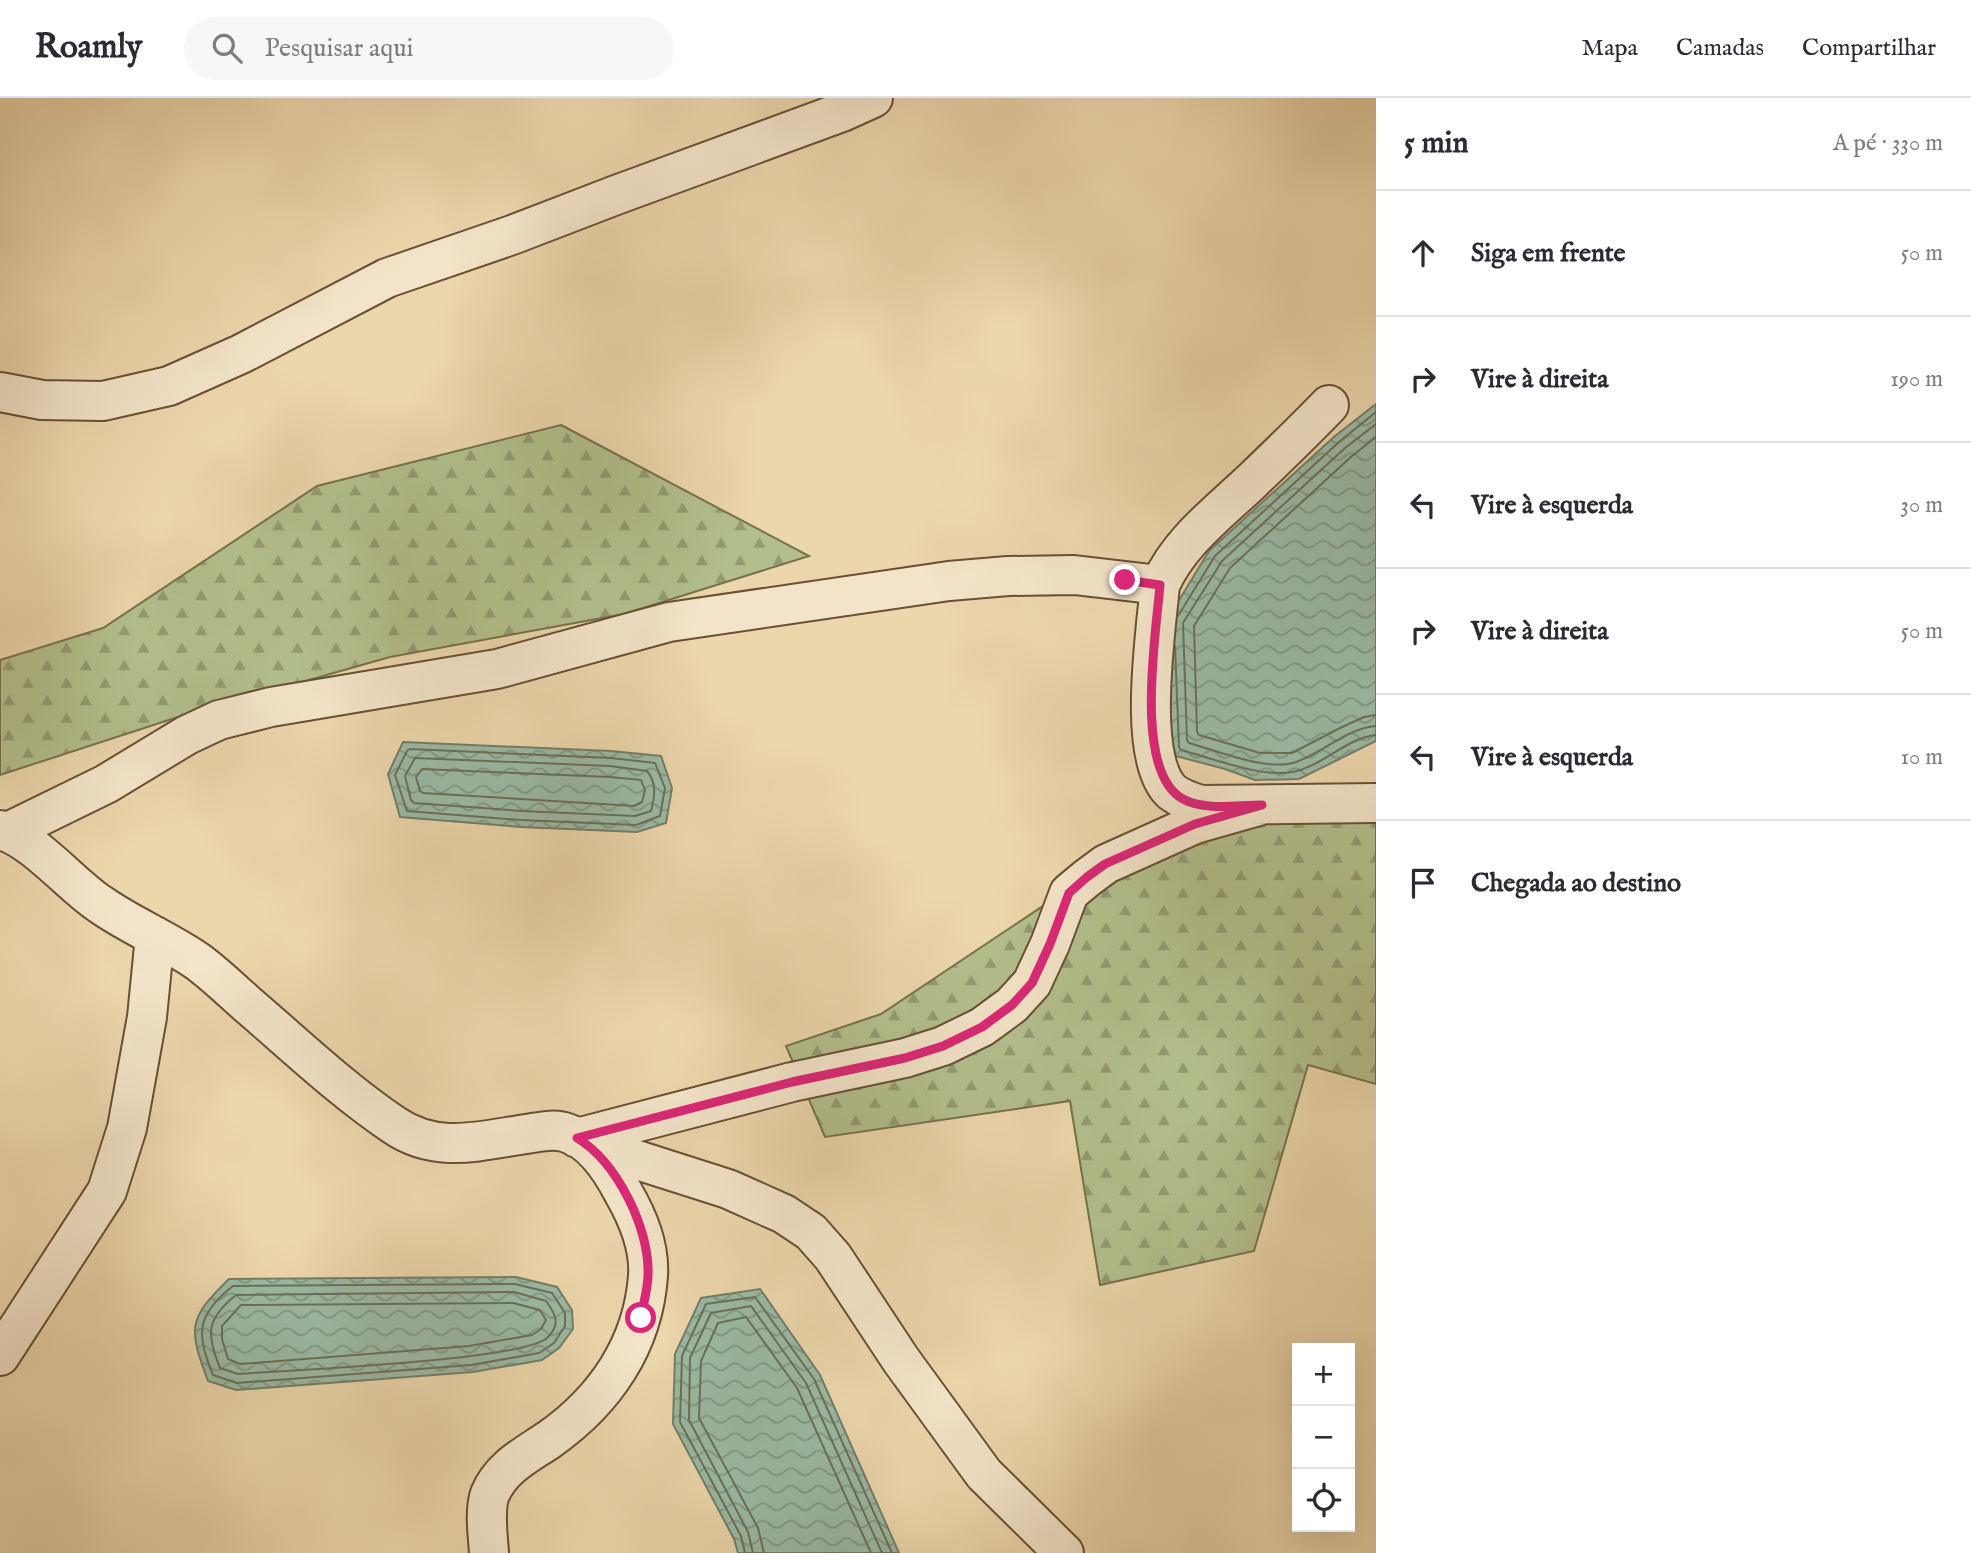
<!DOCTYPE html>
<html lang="pt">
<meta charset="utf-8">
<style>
:root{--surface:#fff;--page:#f7f7f7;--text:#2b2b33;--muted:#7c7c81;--line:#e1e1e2}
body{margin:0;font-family:"IM FELL English",serif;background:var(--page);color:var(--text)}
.controls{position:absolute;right:21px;bottom:21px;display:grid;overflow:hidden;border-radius:0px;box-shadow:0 7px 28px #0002}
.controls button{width:63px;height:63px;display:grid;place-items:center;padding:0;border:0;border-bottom:2px solid var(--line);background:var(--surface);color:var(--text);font:35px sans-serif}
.stop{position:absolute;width:21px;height:21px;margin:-16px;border:5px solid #db2777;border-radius:50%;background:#fff}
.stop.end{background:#db2777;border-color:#fff;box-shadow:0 2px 7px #0008}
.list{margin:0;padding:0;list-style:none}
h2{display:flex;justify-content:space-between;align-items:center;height:91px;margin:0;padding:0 28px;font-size:30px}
h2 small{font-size:23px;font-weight:400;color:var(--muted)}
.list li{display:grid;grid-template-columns:46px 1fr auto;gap:21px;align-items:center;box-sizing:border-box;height:126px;padding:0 28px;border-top:2px solid var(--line)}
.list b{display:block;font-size:26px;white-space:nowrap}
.list em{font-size:23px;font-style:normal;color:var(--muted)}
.icon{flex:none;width:38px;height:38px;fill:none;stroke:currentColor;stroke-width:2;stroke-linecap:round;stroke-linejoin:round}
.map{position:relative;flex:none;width:1376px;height:1455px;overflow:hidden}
header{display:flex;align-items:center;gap:42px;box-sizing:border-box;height:98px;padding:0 35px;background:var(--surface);border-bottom:2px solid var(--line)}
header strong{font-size:33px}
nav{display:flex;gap:38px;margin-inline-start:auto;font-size:24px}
.search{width:490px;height:63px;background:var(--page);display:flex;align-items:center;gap:18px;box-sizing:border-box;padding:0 24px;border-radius:38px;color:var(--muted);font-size:26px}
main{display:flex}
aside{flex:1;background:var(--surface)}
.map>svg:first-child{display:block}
</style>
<header>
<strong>Roamly</strong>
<div class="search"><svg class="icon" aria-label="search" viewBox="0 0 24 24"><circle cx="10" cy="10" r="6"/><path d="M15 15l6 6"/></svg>Pesquisar aqui</div>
<nav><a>Mapa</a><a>Camadas</a><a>Compartilhar</a></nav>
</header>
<main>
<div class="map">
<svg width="1376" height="1455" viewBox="0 0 1376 1455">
<defs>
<pattern id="forest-firs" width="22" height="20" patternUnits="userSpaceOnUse" patternTransform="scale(1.75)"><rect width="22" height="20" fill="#b2bf8d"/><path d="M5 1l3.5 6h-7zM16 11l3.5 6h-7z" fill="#929b72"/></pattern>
<pattern id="water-waves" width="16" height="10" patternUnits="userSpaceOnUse" patternTransform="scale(1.75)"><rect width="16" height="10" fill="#9abaa5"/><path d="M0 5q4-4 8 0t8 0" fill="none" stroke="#7f9785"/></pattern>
</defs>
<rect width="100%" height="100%" fill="#ecd6ac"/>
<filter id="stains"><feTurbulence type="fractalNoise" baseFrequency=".00286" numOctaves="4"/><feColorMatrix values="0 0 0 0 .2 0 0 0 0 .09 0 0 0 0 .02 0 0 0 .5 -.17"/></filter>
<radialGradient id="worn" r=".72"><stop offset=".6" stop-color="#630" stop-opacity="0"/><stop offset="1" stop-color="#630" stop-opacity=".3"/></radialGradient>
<path fill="url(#forest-firs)" stroke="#78724c" stroke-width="2" d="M561,327L809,458L624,516L390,559L175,620L0,677V562L103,530L317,388Z
M1262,707L1376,709V986L1308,967L1254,1153L1100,1187L1070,1003L825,1039L786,948L881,916L1106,766Z"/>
<path fill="url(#water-waves)" stroke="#757e68" stroke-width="2" d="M1376,306V643L1299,681L1255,682L1225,671L1172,657L1167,522L1209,453L1335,338Z
M403,644L611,653L661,658L672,690L666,725L637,734L521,729L400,719L388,676Z
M516,1179L557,1189L572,1212L573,1231L559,1250L542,1262L473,1274L236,1292L208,1283C188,1229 188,1221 229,1181Z
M760,1191L820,1277L899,1455H738L734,1441L673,1326L675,1256L701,1200Z"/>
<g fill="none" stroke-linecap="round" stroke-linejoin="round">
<path stroke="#6c6f58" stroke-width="2" d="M1376,326L1345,350L1222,463L1183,525L1187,642L1189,645C1218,653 1268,674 1296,664C1323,655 1347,630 1376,628
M1376,339L1352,358L1230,470L1194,528L1197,634L1199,637L1260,655H1292L1340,630L1364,619L1376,617
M1178,518L1215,458L1339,344L1376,314
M1175,548L1179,649L1181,652C1212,660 1266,682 1297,673C1325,666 1347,640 1376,637
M410,651L611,660L655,665L665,690L660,718L636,727L521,722L407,713L395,677L407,653Z
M415,660L610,668L647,673C657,685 655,698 651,713L635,718L522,713L414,705L411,702L405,678Z
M422,671L610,679L641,682L645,692L642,704L634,708L423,695L420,693L416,679Z
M515,1186L552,1195L565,1215V1228L554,1245L539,1255L471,1267L237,1285L213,1277C196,1235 196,1217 233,1188Z
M514,1194L546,1203C556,1216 561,1227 547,1240C520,1263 287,1272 238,1276L220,1270C206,1236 206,1221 236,1197Z
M513,1205L540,1212L546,1222L541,1231L532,1237L469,1248L240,1266L228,1261L222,1241V1228L241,1207Z
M745,1455L741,1438L680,1324L682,1258L706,1206L755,1199L814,1281L892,1455
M753,1455L748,1434L689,1322L690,1260L711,1215L751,1208L806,1285L882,1455
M764,1455L758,1430L699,1320L701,1263L718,1225L746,1219L797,1290L871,1455"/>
<defs>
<path id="minor" d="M0,294L42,302L103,303L169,288L241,256L387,180L512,137L616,97L842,14L873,0
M1329,307C1304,333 1278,358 1252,383C1218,415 1179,444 1160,487C1156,533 1136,662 1172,694C1181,701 1191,704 1201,707L1376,705
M0,732C33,740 71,787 100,806C131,828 167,842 197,863C215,876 231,892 247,906C295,947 342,992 394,1027C436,1056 479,1043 526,1036C540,1034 554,1030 567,1035C593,1043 611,1071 623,1094C638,1120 650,1148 648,1178C643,1247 605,1302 550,1341C527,1357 502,1368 490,1396C484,1412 488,1438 489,1455
M8,734L106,686L187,637L219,622L271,609L497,571L669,524L949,483L1008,478L1074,477L1160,487
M577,1040L792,984L905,960L943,948L982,929L1012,907L1032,885L1050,846L1069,795L1087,780L1106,766L1195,726L1262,707
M587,1046L728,1091L784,1116L811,1134L833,1159L901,1262L984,1376L1064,1455
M0,1258L107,1093L127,1030L147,919L155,838"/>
</defs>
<use href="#minor" stroke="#695034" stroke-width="42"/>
<use href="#minor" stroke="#f3e4c9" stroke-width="38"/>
</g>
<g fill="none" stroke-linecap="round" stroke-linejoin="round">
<path stroke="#db2777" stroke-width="9" d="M641,1220C643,1206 648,1191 648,1177C650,1131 617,1064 577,1040L792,984L905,960L943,948L982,929L1012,907L1032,885L1050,846L1069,795L1087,779L1105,766L1195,726L1262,707C1237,707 1205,713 1183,701C1133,674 1156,536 1160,487L1125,482"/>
</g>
<rect width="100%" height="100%" filter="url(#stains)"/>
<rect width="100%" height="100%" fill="url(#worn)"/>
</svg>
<div class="controls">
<button>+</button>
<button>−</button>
<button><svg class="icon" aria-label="locate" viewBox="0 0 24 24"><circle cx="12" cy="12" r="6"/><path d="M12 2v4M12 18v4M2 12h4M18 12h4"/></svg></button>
</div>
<div class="stop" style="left:641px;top:1220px"></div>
<div class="stop end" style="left:1125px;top:482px"></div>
</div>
<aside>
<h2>5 min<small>A pé · 330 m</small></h2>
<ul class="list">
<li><svg class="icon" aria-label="ahead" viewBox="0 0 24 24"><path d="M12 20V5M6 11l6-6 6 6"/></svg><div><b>Siga em frente</b></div><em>50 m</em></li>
<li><svg class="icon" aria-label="right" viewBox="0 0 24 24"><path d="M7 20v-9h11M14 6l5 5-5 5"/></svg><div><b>Vire à direita</b></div><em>190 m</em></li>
<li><svg class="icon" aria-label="left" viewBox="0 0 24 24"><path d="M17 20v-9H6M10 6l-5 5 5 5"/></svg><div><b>Vire à esquerda</b></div><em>30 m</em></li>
<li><svg class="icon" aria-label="right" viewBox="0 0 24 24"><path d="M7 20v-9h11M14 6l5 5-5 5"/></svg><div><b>Vire à direita</b></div><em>50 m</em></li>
<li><svg class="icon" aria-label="left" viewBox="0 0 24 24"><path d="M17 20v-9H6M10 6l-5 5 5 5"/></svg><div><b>Vire à esquerda</b></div><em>10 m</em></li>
<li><svg class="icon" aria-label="arrive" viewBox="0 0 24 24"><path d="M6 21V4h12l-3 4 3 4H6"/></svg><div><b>Chegada ao destino</b></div></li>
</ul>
</aside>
</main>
